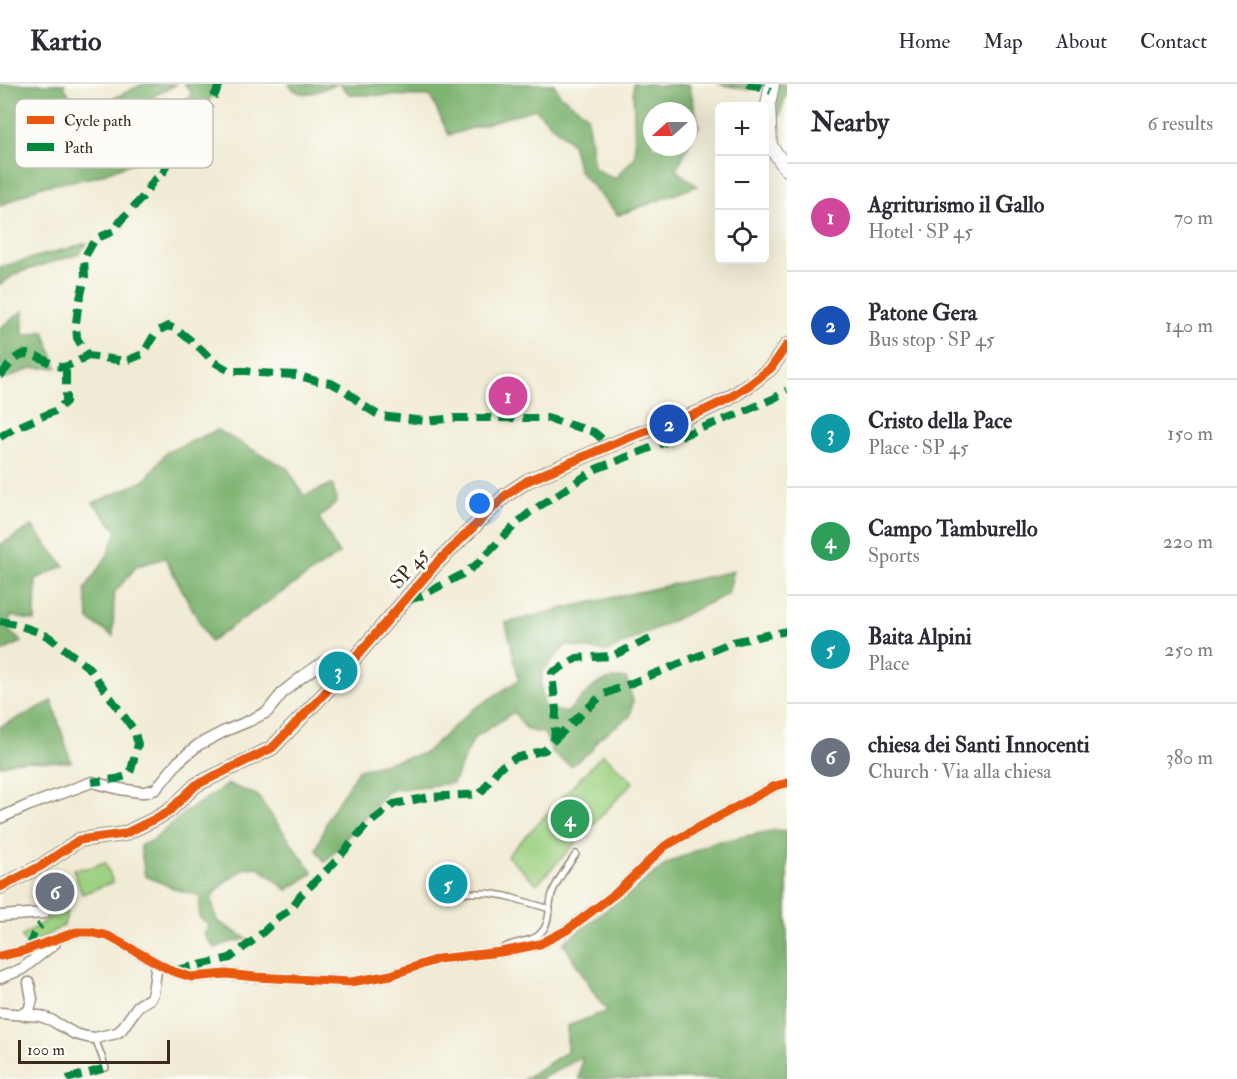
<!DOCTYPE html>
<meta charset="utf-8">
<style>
:root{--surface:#fff;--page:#f7f7f7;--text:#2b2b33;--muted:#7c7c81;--line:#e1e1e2;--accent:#1f6fb2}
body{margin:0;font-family:"IM FELL Double Pica",serif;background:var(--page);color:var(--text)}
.controls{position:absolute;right:18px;top:18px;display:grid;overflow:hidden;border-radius:9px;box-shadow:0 6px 24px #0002}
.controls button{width:54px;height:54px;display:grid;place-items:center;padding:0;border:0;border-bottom:2px solid var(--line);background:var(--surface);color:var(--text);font:30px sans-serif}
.compass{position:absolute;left:643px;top:18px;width:54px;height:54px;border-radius:50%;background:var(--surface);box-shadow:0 6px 24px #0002;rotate:249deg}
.scale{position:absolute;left:18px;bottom:15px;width:152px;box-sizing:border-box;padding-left:6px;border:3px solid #3b2a1e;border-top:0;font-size:16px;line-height:21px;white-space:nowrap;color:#3b2a1e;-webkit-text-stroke:4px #fdfcf7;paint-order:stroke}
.you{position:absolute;left:480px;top:420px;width:21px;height:21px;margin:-15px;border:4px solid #fff;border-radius:50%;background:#1a73e8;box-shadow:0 0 0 9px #1a73e833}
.badge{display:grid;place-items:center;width:39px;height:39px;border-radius:50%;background:var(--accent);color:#fff;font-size:20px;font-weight:700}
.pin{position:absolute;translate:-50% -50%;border:3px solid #fff;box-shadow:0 2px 6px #0006}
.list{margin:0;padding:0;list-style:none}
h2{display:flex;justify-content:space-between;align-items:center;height:78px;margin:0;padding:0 24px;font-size:26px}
h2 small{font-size:20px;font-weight:400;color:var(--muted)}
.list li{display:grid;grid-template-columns:39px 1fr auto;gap:18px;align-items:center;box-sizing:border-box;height:108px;padding:0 24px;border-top:2px solid var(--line)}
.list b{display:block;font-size:22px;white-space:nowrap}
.list p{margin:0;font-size:20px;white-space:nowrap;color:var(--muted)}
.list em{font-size:20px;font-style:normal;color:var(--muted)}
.icon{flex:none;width:33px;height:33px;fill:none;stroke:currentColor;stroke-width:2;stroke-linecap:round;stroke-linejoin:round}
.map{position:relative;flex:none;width:787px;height:995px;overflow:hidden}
header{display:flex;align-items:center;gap:36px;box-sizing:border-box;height:84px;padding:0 30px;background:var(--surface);border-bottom:2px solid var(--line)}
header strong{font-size:28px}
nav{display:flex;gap:33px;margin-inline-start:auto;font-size:21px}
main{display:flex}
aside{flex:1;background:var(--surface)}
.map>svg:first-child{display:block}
</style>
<header>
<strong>Kartio</strong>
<nav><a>Home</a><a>Map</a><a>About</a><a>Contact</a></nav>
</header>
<main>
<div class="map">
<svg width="787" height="995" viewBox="0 0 787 995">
<rect width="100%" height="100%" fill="#fdfcf7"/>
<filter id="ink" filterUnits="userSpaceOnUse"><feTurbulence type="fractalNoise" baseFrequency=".0167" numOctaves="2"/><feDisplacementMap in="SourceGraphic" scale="12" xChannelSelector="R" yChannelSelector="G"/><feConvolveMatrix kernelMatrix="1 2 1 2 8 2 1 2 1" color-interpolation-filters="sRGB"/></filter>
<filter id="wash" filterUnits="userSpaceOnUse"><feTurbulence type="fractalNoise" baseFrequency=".008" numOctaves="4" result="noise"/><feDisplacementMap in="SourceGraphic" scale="24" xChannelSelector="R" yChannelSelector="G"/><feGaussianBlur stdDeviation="1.35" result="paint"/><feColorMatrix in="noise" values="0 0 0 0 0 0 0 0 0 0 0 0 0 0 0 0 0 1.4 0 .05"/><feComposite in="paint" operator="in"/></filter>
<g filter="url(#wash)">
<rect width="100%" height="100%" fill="#f0ebd4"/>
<path fill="#9ed283" stroke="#6c7e50" stroke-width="1.5" d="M603,670L633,698L537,800L507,772Z
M105,778L113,798L82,810L73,785L89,784Z
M68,827L64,841L35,858L26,860L21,853L46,836L53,828Z"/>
<path fill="#7eb471" stroke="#5c6f48" stroke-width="1.5" d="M0,0H65L64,3L73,16L88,27L143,0H177L150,14L121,32L126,50L140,52L178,25L192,9L184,0H216L212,12L180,61L95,93L39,103L0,122Z
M289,0H337C321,6 300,18 289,0Z
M339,0H554L560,11L587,31L594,84L614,95L635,73L633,0H654L657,2L689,0L699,42L688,62V27H652V63H688L676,86L697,102L618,131L579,87L572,60L535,25L449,51L430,12L351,11Z
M719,0H770L748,6Z
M778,0H787V8L776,44Z
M87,159L79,170L17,189L0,201V183Z
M23,227V252L44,247L57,284H32L0,297V244Z
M217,346L288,385L304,412L332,400L337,418L319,434L339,470L238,538L210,558L165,474L137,482L114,509L113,552L89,536L85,505L107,472L117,447L93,419L144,397L167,368Z
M32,442L64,482L36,495L35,537L11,532L8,546L22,558L0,568V461Z
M734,487L728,510L607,568L566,561L542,588L541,602L544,623L566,629C577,620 592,599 607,596C613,594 620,594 626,594L633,617L630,632L598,655L592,666L571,682L553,670L544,649L527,646L514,628L474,654L453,699L389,706L325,778L316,766L328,734L358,686L425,669L472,626L519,596L506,539L565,524Z
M52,617L71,678L16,677L0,682V643Z
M228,700L257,711L313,789L287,806L258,783L245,784L224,799L211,814L217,837L247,855L228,859L215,864L204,851L209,841L199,833L200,812L178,806L145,792L140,761L152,757L184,729Z
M776,746L787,747V995H579L582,973L541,995H524L567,968V942L608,927L599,917L563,859L668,779L711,759Z"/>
</g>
<g filter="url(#ink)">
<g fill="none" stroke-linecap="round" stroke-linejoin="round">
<defs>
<path id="service" d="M462,809H487L506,812L550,825
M502,865C512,857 526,859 537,852C551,843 548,824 552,810C557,795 568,782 576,770
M95,954L106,984"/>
<path id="minor" d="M0,734L27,722L92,698L120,705L140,708H146L156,705L178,678L198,661L225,647L249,637L267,628L284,607L303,592L325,577L341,571L350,579
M0,832L44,829
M0,872L23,867L76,848H90L108,852L172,887L191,893L226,890L256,893L351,898L391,891L438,875L501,868L540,860L567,846L616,809L665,762L775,702L787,699
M0,894L22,885L55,859
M0,929L40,932L51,936L75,950L87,953L95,954L117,949L121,946L138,922L151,914L153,909L157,879
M22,930L29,927L32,915L29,899"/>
<path id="tertiary" d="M772,0L768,21L770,62L787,85
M0,803L41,782L79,756L124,750L155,735L169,727L196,701L272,664L324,610L436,480L506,411L527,397L630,353L703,327L728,315L752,299L771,284L787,261"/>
</defs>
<use href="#service" stroke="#968a79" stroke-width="8"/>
<use href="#minor" stroke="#968a79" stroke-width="13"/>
<use href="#tertiary" stroke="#968a79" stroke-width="16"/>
<use href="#service" stroke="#fff" stroke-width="5"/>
<use href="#minor" stroke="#fff" stroke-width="10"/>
<use href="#tertiary" stroke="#fff" stroke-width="14"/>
<path stroke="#00873e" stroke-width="8" stroke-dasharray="15 8" stroke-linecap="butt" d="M220,0L207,27L193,49L168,77L163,89L154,96L141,115L121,136L114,147L95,155L84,174L85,193L78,224L76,239L77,254L88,272L126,277L143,270L156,248L168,242L178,246L201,265L214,278L230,287H246L259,289L296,291L317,297L331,299L346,307L361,320L380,332L425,337L457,334H547L594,348L602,355L606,364
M747,0L771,7
M0,292C16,274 18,263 43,275C48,278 55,282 61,283C69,283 81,275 88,272
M0,353L13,345L55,327L66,318V282
M408,516L419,513L463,490L476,481L514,442L529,429L596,385L738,330L773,315L787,306
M0,537L15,540L38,548L49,553L75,573L89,584L134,646L138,660L131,686L126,692L116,695L92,698
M554,656L602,611L733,558L787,547
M31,864C31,855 33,847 41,841
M177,886L230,874L259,852L279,833L290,826L300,812L333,780L366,742L394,720L429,713L480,710L499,684L515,674L545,666L554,656L556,627L552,589L577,574L612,572L655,552
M67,995L106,984"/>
<defs>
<path id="cycleway" d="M0,803L41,782L79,756L124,750L155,735L169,727L196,701L272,664L324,610L436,480L506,411L527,397L630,353L703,327L728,315L752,299L771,284L787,261
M0,872L23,867L76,848H90L108,852L172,887L191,893L226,890L256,893L351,898L391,891L438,875L501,868L540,860L567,846L616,809L665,762L775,702L787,699"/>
</defs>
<use href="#cycleway" stroke="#fdfcf7" stroke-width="13"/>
<use href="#cycleway" stroke="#e8590c" stroke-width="9"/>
</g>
</g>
<g text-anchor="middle" stroke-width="6" stroke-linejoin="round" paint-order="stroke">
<g font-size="20" fill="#3b2a1e" stroke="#fdfcf7">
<text transform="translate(409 484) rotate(-48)" y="7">SP 45</text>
</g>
</g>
<rect x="15" y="15" width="198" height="69" rx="9" fill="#fdfcf7" stroke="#c3bdb6" stroke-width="1.5"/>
<rect x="27" y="32" width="27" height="8" fill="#e8590c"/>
<rect x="27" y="59" width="27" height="8" fill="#00873e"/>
<g font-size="16" fill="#3b2a1e">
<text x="64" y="42">Cycle path</text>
<text x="64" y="69">Path</text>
</g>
</svg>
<div class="controls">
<button>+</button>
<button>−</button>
<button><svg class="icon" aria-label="locate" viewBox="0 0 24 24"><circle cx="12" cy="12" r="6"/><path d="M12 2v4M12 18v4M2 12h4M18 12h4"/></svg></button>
</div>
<svg class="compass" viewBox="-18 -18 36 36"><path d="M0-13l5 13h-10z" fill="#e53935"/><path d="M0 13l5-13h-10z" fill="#7c7c81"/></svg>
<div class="scale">100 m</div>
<div class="you"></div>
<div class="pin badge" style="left:508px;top:312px;background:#d1479c">1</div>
<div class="pin badge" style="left:669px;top:340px;background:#1a4fb4">2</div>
<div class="pin badge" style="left:338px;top:587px;background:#0f9aa8">3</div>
<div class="pin badge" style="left:570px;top:735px;background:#2e9e5b">4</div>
<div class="pin badge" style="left:448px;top:800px;background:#0f9aa8">5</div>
<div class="pin badge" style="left:55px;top:808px;background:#6b7280">6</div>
</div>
<aside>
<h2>Nearby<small>6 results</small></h2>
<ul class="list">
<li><span class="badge" style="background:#d1479c">1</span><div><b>Agriturismo il Gallo</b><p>Hotel · SP 45</p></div><em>70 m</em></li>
<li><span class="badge" style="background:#1a4fb4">2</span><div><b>Patone Gera</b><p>Bus stop · SP 45</p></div><em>140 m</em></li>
<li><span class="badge" style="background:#0f9aa8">3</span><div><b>Cristo della Pace</b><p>Place · SP 45</p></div><em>150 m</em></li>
<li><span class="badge" style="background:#2e9e5b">4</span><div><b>Campo Tamburello</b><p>Sports</p></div><em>220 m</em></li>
<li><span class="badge" style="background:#0f9aa8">5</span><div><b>Baita Alpini</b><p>Place</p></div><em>250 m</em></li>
<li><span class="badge" style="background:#6b7280">6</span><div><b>chiesa dei Santi Innocenti</b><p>Church · Via alla chiesa</p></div><em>380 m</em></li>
</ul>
</aside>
</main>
